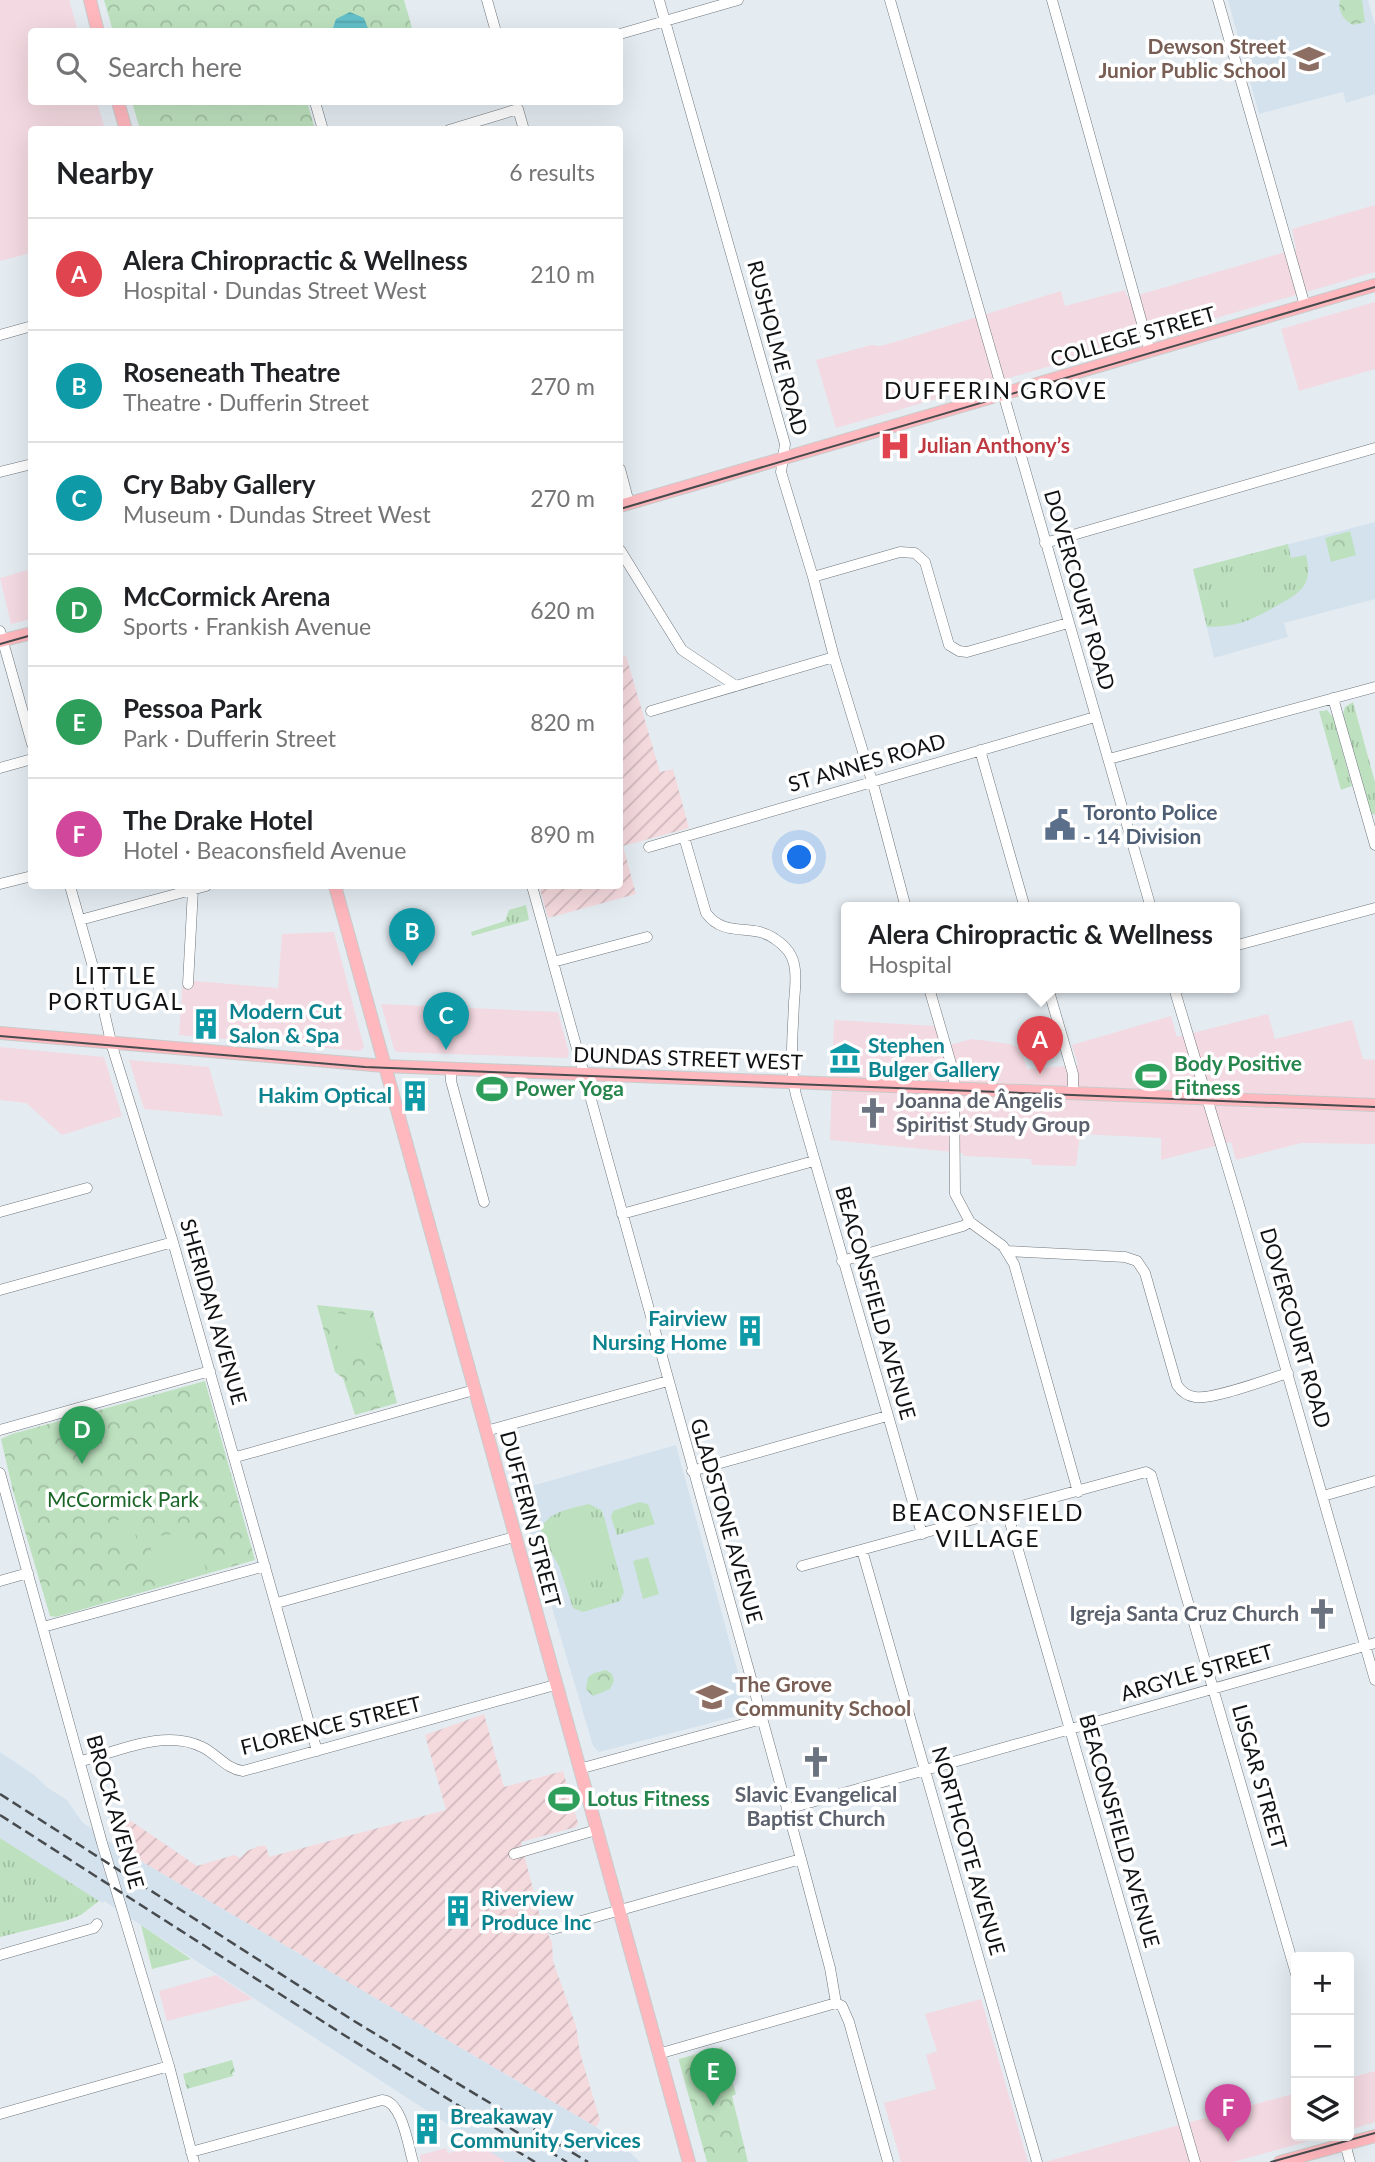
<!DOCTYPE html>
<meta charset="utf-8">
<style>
:root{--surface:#fff;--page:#f2f2f2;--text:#202124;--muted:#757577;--line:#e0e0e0;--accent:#2563eb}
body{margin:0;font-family:Lato,sans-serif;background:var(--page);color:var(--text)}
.controls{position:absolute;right:21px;bottom:21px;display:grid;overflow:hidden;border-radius:7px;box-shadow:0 7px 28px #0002}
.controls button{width:63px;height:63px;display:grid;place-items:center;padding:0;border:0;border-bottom:2px solid var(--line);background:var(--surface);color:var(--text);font:35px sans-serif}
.you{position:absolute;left:800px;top:858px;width:24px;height:24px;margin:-18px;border:5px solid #fff;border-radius:50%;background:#1a73e8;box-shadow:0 0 0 10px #1a73e833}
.badge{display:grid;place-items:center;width:46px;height:46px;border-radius:50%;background:var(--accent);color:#fff;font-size:23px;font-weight:700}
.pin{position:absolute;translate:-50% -58px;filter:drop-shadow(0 2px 4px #0008)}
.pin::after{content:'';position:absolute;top:37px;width:24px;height:21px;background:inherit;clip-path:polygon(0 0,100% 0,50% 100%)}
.popup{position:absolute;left:841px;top:902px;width:399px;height:91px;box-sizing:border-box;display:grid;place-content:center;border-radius:7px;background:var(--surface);filter:drop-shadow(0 2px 5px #0005);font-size:23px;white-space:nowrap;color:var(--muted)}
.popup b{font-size:26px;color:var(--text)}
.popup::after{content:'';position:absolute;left:50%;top:100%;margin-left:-14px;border:14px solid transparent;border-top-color:var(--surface)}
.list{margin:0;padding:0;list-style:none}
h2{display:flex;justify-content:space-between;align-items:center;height:91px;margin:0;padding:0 28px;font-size:30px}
h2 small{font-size:23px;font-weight:400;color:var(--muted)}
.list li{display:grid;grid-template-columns:46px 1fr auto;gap:21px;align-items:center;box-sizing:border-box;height:112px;padding:0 28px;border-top:2px solid var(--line)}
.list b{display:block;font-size:26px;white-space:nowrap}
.list p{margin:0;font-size:23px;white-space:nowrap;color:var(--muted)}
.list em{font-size:23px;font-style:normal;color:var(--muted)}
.icon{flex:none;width:38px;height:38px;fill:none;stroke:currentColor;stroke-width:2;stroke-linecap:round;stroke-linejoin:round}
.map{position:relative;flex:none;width:1375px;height:2162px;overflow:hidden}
.search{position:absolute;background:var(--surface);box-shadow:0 7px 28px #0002;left:28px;top:28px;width:595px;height:77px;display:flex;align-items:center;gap:18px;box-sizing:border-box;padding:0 24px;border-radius:7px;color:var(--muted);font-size:26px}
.panel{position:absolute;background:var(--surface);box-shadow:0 7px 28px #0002;left:28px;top:126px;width:595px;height:763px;border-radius:7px}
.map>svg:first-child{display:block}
</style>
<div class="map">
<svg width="1375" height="2162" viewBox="0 0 1375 2162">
<defs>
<pattern id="industrial-furrows" width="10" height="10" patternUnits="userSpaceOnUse" patternTransform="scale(1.75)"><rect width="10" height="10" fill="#f4d9dd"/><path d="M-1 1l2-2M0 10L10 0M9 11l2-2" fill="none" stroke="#d0b9bd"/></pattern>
<pattern id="grass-tufts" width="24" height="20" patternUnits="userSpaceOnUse" patternTransform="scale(1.75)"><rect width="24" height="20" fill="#bde1be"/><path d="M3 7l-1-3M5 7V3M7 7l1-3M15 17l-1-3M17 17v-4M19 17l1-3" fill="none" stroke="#a1c0a2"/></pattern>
<pattern id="park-crowns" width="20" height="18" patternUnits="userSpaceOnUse" patternTransform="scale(1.75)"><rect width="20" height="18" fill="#bde1be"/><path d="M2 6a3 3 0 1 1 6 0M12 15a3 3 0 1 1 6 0" fill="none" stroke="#a1c0a2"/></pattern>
<pattern id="water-rules" width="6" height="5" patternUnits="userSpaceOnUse" patternTransform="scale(1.75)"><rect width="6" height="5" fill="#63c0c9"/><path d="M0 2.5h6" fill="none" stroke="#55a4ac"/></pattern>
</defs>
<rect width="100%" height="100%" fill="#e4ecf2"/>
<path fill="#f3d9e1" d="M0,0H69L78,31L32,32V102H97L105,129L32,130L31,253L0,261Z
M1375,205V272L836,428L816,360L871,345L880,346L902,340L1061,291L1065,306L1125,290L1128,298L1296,249L1292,229Z
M1375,302V369L1299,391L1281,329Z
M31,569V619L11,624L0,578Z
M334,932L364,1047L360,1051L179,1035L183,980L278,988L282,934Z
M381,1004L558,1012L569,1053L567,1058L397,1052L394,1049Z
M1268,1014L1275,1039L1352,1020L1363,1059L1375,1060V1144L1301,1143L1236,1160L1231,1142L1161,1160V1138L1080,1134L1076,1166L1032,1165L1031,1159L963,1156V1153L830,1140L834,1020L935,1026L942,1047L972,1039L1010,1044L1021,1049L1027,1069L1078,1065L1072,1045L1171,1016L1177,1037Z
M0,1047L104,1057L122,1116L62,1135L26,1103L0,1100Z
M129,1060L209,1067L223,1116L144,1109Z
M216,1975L253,1999L167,2021L159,1991Z
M981,1999L1028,2162H901L884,2103L936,2089L926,2055L937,2051L925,2014Z
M1375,2071V2122L1349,2130V2078Z
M1296,2093V2136H1327L1233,2162H1045Z
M472,2139L506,2162H421L420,2155L446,2148L448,2153L461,2150L460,2146L471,2143Z"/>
<path fill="url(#industrial-furrows)" d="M626,656L660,772L673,769L689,828L623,846L636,894L548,918L539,886H620V657Z
M484,1714L504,1787L563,1771L578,1823L576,1827L521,1842L540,1917L552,1942L553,1961L576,2026L580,2053L600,2120L596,2127L120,1849L109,1810L112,1808L197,1866L234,1855L240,1858L247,1851L259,1846H266L269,1857L446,1810L425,1735Z"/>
<path fill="#d4e2ee" d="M1228,0H1368L1375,25V94L1346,103L1343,92L1259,114Z
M1375,522V599L1284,623L1288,637L1214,658L1193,569Z
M676,1445L749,1713L599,1752L593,1746L517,1490Z
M0,1752L33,1774L48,1788L67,1800L82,1822L120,1849L596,2127L620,2143L640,2162H506L104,1901L103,1903L67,1882L0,1838Z"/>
<path fill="url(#grass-tufts)" d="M1288,544L1291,558L1306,555C1315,589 1295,595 1271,609C1246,623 1236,626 1207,627L1193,569Z
M1353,702L1375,782V815L1370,813L1343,714L1345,707Z
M1326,709L1333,717L1352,786L1341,790L1319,711H1325Z
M526,905L529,920L472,936L471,932L505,921L509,910Z
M639,1502L648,1504L655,1524L617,1535L611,1517L613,1511Z
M589,1504L601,1510L604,1517L624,1592L620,1601L583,1612L573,1608L559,1566L542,1537L541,1528C550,1511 570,1509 589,1504Z
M0,1838L99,1901L81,1915L65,1921L0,1937Z
M141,1925L191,1959L152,1969Z"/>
<path fill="url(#park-crowns)" d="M104,0H404L413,31H113Z
M1340,0H1362L1365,22L1354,25C1344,21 1337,11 1340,0Z
M132,102H307L315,129H140Z
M1350,531L1356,555L1331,562L1325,538Z
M317,1305L373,1311L397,1403L355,1415L343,1378L335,1372Z
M205,1381L255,1560L56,1617L50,1616L13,1491L1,1439L12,1434Z
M606,1670L612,1674L614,1681L610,1689L593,1696L586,1689L588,1677L594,1673Z
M722,2047L736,2094L732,2096L748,2162H707L679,2061V2059Z
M232,2060L235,2072L232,2073L233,2076L187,2089L183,2074Z"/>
<path fill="#bde1be" d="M1262,563C1270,592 1259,606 1231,614L1221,574Z
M332,1312L370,1319L378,1355C348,1358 321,1347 332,1312Z
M131,1517L139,1549L122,1553L113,1521Z
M603,1519L608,1538L609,1564C596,1578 586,1583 568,1585L545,1530L549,1521Z
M173,1534C195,1539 200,1549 206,1569L164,1581L158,1577L149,1541L158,1536Z
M648,1557L659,1594L643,1599L633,1561Z"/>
<path fill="url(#water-rules)" d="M350,12L364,18L369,31H332L336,19Z"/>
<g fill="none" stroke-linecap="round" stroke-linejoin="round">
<defs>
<path id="minor" d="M487,0L496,32
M659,0L785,444L781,472L813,577L834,657L875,791L906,908
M890,0L1151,908
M1052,0L1150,352
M1218,0L1305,306
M620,34L738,0
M315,102L323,130
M449,130L518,109L524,130
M0,335L32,326
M620,469L629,503
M0,472L32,464
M1045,543L1375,448
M620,550L682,650L736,686
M813,577L900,552L915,553L925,562L949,645L959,651L967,652L1068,623
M0,631L32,744
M1333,698L1375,845
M651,711L834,657
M980,750L1025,908
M1109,759L1375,687
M0,768L32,759
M684,837L706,913C725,939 752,922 775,939C784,945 792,954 794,964C797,976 795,990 794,1002C793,1033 789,1065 796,1095L922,1534
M649,847L1095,717
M0,884L32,876
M70,886L97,981L112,1046L173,1242L317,1751
M532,886L801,1859L830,1968L836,2003L842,2006L849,2022L888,2162
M80,920L206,886
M1234,946L1375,908
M553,962L647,937
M188,984L193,889
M929,988L954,1074L955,1194L970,1222L1003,1246L1014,1264L1078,1492
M1048,988L1073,1074V1093
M1174,988L1239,1205L1375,1680
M451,1068V1081L484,1202
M0,1212L87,1188
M622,1214L814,1161
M1007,1251L1125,1257L1137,1261L1145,1273L1177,1385C1181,1391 1187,1396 1195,1397C1213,1400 1268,1379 1288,1373
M842,1261L963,1226L970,1222
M0,1290L173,1242
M0,1430L210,1371
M486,1431L668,1381
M236,1457L474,1390
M692,1471L887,1416
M0,1473L102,1843L169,2066L194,2162
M1323,1496L1375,1481
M1007,1512L1195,2162
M862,1550L1037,2162
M802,1566L1146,1472L1151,1475L1296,1974
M0,1581L28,1573
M277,1603L514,1537
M43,1627L265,1566
M81,1761C117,1752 165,1728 202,1747C217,1754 226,1769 243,1771L555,1685
M579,1769L762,1719
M787,1809L1375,1643
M514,1854L596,1830
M553,1929L801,1859
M0,1955L94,1928L97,1924
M658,2054L836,2003
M0,2114L169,2066
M1343,2136L1350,2162
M191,2152L382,2100C402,2101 408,2145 413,2162"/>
<path id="major" d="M90,0L98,32
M118,102L126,130
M620,506L1375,285
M0,641L32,633
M335,886L689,2162
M0,1033L384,1066L1375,1105
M1280,2162L1375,2136"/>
</defs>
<use href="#minor" stroke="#6f767c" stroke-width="11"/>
<use href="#major" stroke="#cacbcb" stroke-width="14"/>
<use href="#minor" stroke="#fff" stroke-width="10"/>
<use href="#major" stroke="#ffb8be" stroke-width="12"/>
<path stroke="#474b4e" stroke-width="2" d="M620,509L1375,287
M0,644L32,635
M0,1036L365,1067L1375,1107
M1271,2162L1375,2133"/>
<path stroke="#474b4e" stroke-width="2.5" stroke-dasharray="10 5" stroke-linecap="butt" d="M0,1794L354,2021L588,2162
M0,1815L344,2035L518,2142
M510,2128L567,2162
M502,2142L535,2162"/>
</g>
<defs>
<symbol id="school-bare" viewBox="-9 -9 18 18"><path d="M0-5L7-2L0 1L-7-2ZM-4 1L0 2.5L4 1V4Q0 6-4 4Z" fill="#8d6e63" stroke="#fff" stroke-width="2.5" paint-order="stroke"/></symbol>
<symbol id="hospital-bare" viewBox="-9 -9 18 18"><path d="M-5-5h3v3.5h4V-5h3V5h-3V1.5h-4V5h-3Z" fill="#e0444e" stroke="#fff" stroke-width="2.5" paint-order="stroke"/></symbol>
<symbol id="civic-bare" viewBox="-9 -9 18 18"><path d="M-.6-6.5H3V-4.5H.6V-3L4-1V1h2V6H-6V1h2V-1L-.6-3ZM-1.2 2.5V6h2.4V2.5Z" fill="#5c6f8a" stroke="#fff" stroke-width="2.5" paint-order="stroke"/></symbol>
<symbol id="building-bare" viewBox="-9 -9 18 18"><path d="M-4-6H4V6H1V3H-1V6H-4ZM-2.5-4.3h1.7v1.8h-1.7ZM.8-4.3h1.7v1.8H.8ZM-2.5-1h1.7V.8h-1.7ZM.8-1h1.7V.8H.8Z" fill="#0f9aa8" stroke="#fff" stroke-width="2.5" paint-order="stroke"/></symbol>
<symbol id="museum-bare" viewBox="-9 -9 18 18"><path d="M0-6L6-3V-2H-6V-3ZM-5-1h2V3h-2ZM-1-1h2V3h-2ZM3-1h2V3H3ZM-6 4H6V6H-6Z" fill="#0f9aa8" stroke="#fff" stroke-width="2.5" paint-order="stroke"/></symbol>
<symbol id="stadium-bare" viewBox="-9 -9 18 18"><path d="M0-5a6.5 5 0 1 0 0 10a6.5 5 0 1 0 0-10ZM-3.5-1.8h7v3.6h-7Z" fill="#2e9e5b" stroke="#fff" stroke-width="2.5" paint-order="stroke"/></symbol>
<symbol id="church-bare" viewBox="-9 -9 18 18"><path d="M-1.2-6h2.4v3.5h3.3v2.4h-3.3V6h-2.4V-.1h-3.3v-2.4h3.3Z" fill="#6b7280" stroke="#fff" stroke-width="2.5" paint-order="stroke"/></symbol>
</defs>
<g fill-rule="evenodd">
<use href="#school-bare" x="1287" y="37" width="44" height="44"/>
<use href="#hospital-bare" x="873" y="424" width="44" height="44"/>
<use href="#civic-bare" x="1038" y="803" width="44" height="44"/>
<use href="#building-bare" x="184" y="1002" width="44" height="44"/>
<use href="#museum-bare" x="823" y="1036" width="44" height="44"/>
<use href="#stadium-bare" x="1129" y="1054" width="44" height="44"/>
<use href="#stadium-bare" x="470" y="1067" width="44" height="44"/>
<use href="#building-bare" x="393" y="1074" width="44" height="44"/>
<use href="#church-bare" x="851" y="1091" width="44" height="44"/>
<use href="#building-bare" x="728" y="1309" width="44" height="44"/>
<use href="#church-bare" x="1300" y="1592" width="44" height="44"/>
<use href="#school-bare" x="690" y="1675" width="44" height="44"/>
<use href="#church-bare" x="794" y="1740" width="44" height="44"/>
<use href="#stadium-bare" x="542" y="1777" width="44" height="44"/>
<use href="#building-bare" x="436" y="1889" width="44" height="44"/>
<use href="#building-bare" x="405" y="2107" width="44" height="44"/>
</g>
<g text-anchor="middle" stroke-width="7" stroke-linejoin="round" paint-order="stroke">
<g font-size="21" font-weight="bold" fill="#785e54" stroke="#fff" text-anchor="end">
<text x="1286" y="54">Dewson Street<tspan x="1286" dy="24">Junior Public School</tspan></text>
<text x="735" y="1692" text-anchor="start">The Grove<tspan x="735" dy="24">Community School</tspan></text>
</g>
<g font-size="21" fill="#101214" stroke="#fff">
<text transform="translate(1133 337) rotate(-16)" y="7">COLLEGE STREET</text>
<text transform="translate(777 348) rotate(75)" y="7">RUSHOLME ROAD</text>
<text transform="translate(1079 590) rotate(74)" y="7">DOVERCOURT ROAD</text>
<text transform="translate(867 763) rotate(-16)" y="7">ST ANNES ROAD</text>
<text transform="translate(688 1059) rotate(2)" y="7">DUNDAS STREET WEST</text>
<text transform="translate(875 1303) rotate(74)" y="7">BEACONSFIELD AVENUE</text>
<text transform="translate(213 1312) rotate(74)" y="7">SHERIDAN AVENUE</text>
<text transform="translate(1295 1328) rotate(74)" y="7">DOVERCOURT ROAD</text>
<text transform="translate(530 1519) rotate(75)" y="7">DUFFERIN STREET</text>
<text transform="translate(726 1521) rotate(74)" y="7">GLADSTONE AVENUE</text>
<text transform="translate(1197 1673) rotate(-16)" y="7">ARGYLE STREET</text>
<text transform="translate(331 1726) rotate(-14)" y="7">FLORENCE STREET</text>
<text transform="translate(1259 1777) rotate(74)" y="7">LISGAR STREET</text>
<text transform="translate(115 1812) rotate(74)" y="7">BROCK AVENUE</text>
<text transform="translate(1119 1831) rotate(74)" y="7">BEACONSFIELD AVENUE</text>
<text transform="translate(968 1851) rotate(74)" y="7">NORTHCOTE AVENUE</text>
</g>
<g font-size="21" font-weight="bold" fill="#be3a42" stroke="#fff" text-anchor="start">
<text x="918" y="453">Julian Anthony’s</text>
</g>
<g font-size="21" font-weight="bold" fill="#4e5e75" stroke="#fff" text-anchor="start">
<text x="1083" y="820">Toronto Police<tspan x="1083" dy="24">- 14 Division</tspan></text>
</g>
<g font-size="21" font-weight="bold" fill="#0d838f" stroke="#fff" text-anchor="start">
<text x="229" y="1019">Modern Cut<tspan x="229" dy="24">Salon &amp; Spa</tspan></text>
<text x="868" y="1053">Stephen<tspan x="868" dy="24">Bulger Gallery</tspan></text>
<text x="392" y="1103" text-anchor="end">Hakim Optical</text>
<text x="727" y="1326" text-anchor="end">Fairview<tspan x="727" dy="24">Nursing Home</tspan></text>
<text x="481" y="1906">Riverview<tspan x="481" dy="24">Produce Inc</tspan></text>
<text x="450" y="2124">Breakaway<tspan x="450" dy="24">Community Services</tspan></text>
</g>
<g font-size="21" font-weight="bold" fill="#27864d" stroke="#fff" text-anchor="start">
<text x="1174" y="1071">Body Positive<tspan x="1174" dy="24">Fitness</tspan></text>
<text x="515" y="1096">Power Yoga</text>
<text x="587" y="1806">Lotus Fitness</text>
</g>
<g font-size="21" font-weight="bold" fill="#5b616d" stroke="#fff" text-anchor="start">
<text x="896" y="1108">Joanna de Ângelis<tspan x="896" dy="24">Spiritist Study Group</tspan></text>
<text x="1299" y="1621" text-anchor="end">Igreja Santa Cruz Church</text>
<text x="816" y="1802" text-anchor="middle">Slavic Evangelical<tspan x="816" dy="24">Baptist Church</tspan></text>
</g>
<g font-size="21" fill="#1a6528" stroke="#fff">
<text x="123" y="1507">McCormick Park</text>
</g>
<g font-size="23" letter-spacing="2" fill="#101214" stroke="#fff">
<text x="996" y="399">DUFFERIN GROVE</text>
<text x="116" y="984">LITTLE<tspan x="116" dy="26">PORTUGAL</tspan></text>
<text x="988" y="1521">BEACONSFIELD<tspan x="988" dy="26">VILLAGE</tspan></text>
</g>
</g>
</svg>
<div class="controls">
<button>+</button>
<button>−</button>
<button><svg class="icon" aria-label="layers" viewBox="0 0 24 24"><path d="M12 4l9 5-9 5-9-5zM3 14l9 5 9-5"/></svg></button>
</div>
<div class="you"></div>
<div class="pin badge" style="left:1040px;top:1074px;background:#e0444e">A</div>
<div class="popup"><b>Alera Chiropractic &amp; Wellness</b>Hospital</div>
<div class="pin badge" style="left:412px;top:966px;background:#0f9aa8">B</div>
<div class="pin badge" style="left:446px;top:1050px;background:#0f9aa8">C</div>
<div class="pin badge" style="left:82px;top:1464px;background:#2e9e5b">D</div>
<div class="pin badge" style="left:713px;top:2106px;background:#2e9e5b">E</div>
<div class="pin badge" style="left:1228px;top:2142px;background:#d1479c">F</div>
<div class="search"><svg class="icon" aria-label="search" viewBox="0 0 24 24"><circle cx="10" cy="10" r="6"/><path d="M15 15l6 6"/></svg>Search here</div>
<section class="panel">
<h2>Nearby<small>6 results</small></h2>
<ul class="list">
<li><span class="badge" style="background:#e0444e">A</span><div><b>Alera Chiropractic &amp; Wellness</b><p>Hospital · Dundas Street West</p></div><em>210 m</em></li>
<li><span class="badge" style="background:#0f9aa8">B</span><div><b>Roseneath Theatre</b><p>Theatre · Dufferin Street</p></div><em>270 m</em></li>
<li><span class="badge" style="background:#0f9aa8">C</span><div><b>Cry Baby Gallery</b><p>Museum · Dundas Street West</p></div><em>270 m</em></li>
<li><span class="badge" style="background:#2e9e5b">D</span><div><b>McCormick Arena</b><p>Sports · Frankish Avenue</p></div><em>620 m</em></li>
<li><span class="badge" style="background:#2e9e5b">E</span><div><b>Pessoa Park</b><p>Park · Dufferin Street</p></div><em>820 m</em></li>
<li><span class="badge" style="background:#d1479c">F</span><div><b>The Drake Hotel</b><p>Hotel · Beaconsfield Avenue</p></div><em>890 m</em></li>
</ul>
</section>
</div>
